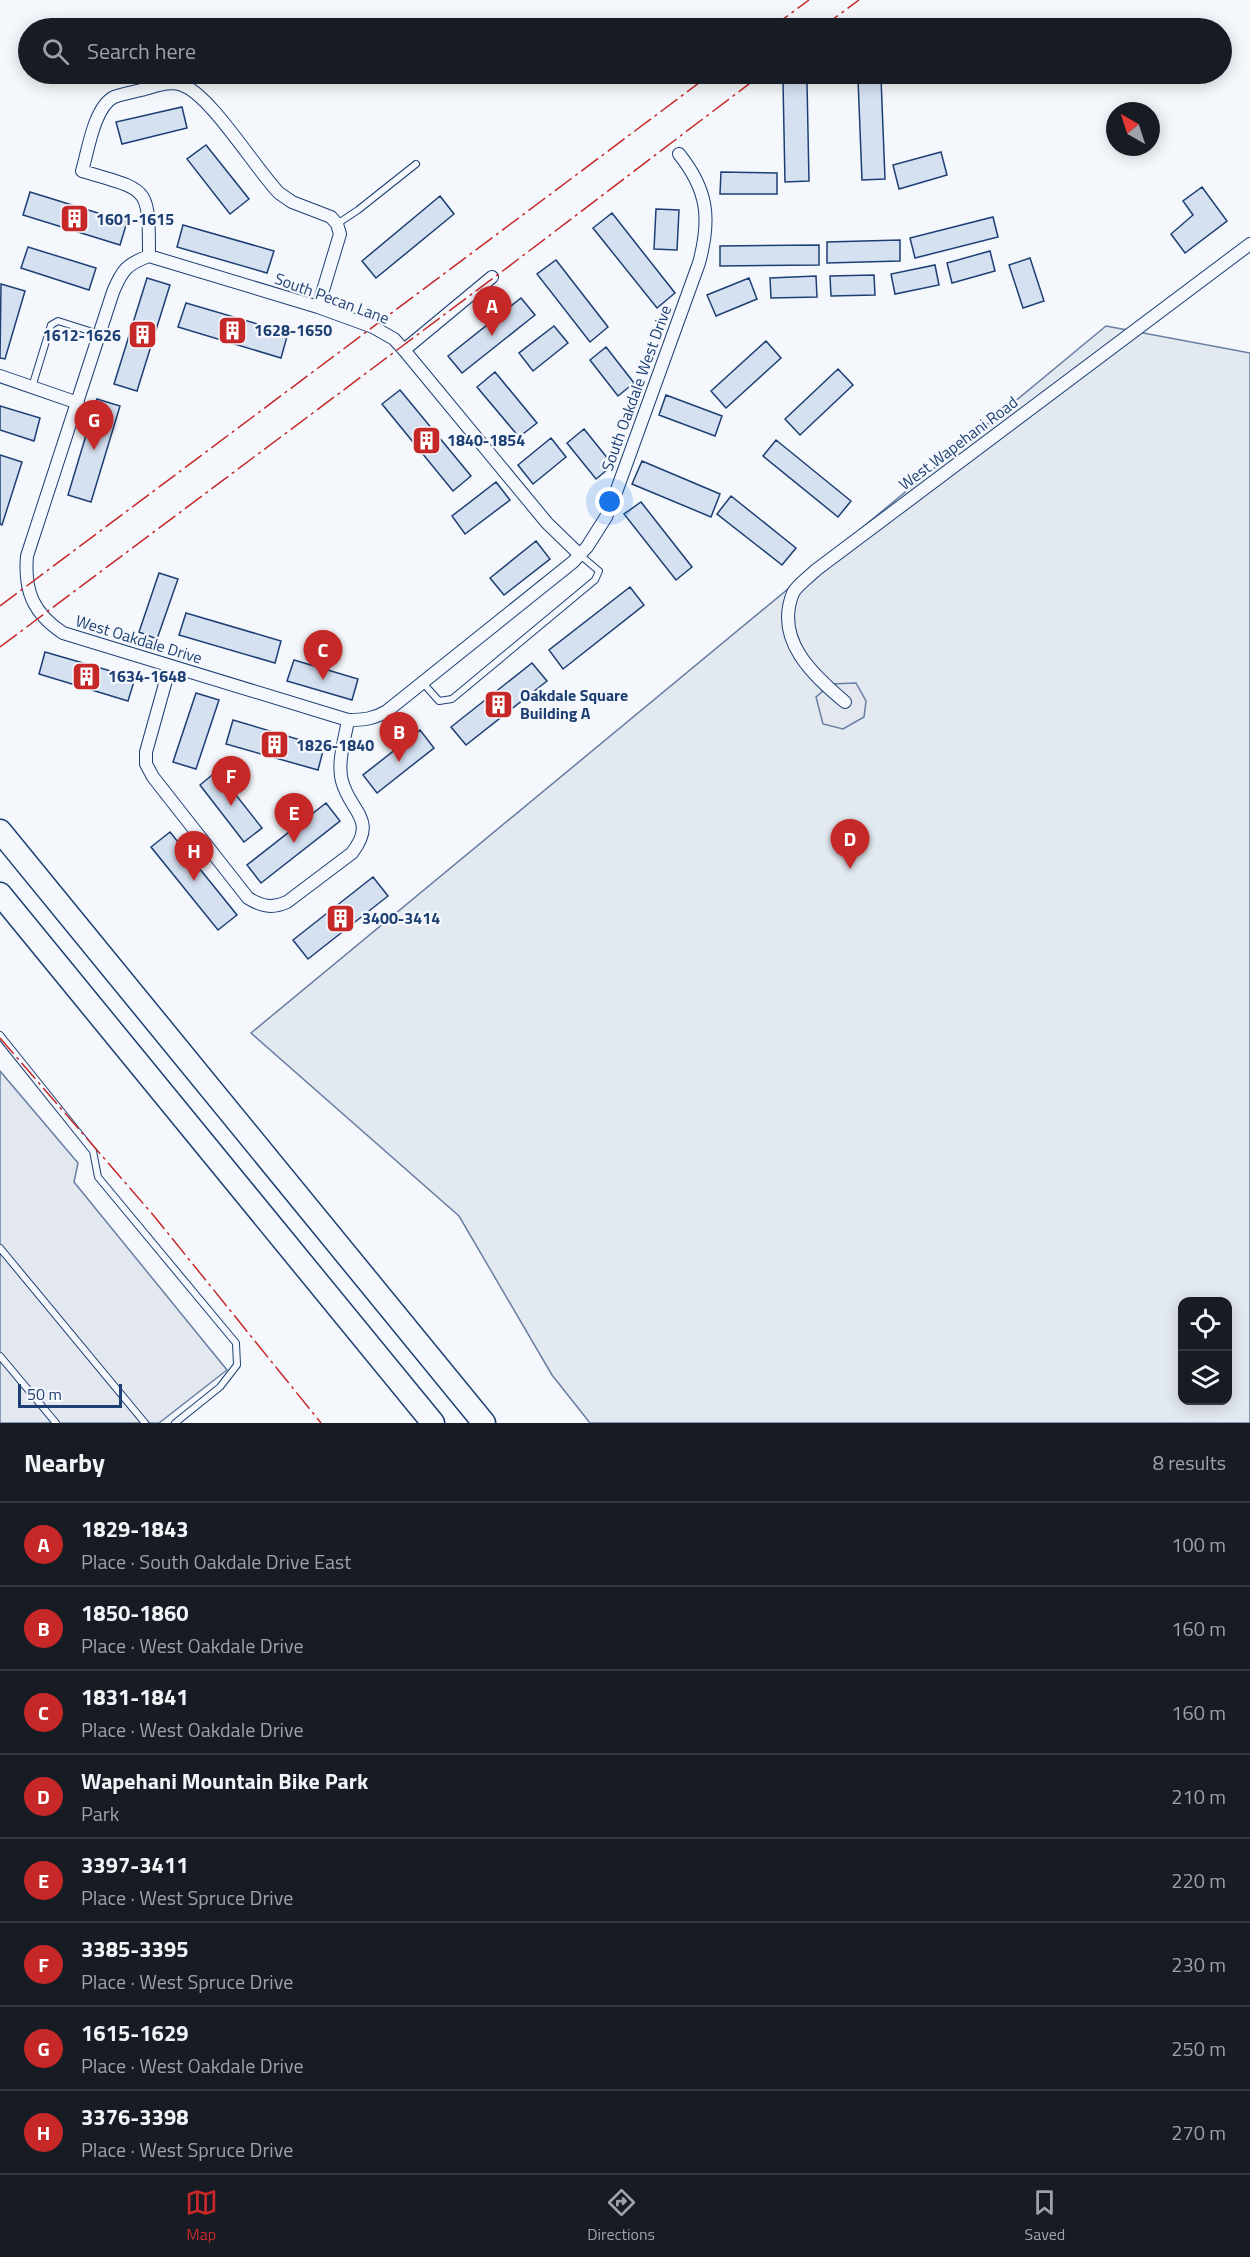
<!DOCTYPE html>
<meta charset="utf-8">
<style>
:root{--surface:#171b24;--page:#20242c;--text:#f1f3f6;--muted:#9ea1a6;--line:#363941;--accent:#c62828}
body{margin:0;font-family:"Titillium Web",sans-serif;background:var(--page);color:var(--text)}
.controls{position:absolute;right:18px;bottom:18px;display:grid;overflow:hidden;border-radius:12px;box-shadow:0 3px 15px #0003}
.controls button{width:54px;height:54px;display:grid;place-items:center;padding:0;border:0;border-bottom:2px solid var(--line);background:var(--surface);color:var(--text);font:30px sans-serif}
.compass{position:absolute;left:1106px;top:102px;width:54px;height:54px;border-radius:50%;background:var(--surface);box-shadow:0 3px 15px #0003;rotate:321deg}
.scale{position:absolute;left:18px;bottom:15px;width:104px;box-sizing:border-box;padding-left:6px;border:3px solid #1d3f73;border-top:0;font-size:16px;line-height:21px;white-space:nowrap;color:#1d3f73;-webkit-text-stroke:4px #f4f7fb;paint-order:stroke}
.you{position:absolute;left:610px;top:502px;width:21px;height:21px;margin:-15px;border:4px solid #fff;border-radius:50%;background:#1a73e8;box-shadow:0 0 0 9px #1a73e833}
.badge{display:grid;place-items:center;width:39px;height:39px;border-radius:50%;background:var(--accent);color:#fff;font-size:20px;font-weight:700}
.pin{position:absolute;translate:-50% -50px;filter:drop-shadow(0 2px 3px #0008)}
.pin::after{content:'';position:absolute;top:32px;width:21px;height:18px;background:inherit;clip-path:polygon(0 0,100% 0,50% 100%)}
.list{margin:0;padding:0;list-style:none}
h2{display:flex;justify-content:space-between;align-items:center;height:78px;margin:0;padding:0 24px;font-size:26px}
h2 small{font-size:20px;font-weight:400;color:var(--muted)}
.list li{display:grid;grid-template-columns:39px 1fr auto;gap:18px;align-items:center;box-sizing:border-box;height:84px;padding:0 24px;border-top:2px solid var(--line)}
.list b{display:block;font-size:22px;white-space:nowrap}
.list p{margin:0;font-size:20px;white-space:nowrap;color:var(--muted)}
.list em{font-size:20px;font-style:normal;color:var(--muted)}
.icon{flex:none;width:33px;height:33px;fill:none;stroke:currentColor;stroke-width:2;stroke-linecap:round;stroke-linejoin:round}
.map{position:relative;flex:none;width:1250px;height:1423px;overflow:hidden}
.search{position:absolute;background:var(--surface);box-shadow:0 3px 15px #0003;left:18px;right:18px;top:18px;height:66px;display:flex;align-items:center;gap:15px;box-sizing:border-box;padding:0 21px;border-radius:33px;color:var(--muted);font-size:22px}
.sheet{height:750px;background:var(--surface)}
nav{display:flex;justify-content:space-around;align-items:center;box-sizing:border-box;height:84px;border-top:2px solid var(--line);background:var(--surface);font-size:16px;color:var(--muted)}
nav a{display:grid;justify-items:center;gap:3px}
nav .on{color:var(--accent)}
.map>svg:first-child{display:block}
</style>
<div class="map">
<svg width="1250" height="1423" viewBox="0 0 1250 1423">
<rect width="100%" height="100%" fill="#f4f7fb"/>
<path fill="#e3e9f0" stroke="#687fa3" stroke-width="1.5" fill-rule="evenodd" d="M1106,326L1250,353V1423H590L552,1375L459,1216L251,1033ZM1182,1302H1228V1400H1182Z"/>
<path fill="#e3e8f0" stroke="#687fa3" stroke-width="1.5" d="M856,683L866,701L864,717L843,729L823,724L816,697L831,684Z
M0,1071L78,1163L74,1182L227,1370L159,1423H0Z"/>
<path fill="#d5e0f0" stroke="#1d3f73" stroke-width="1.5" d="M881,78L885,179L862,180L858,79Z
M783,82H807L809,181L785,182Z
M182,107L187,128L122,144L116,122Z
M206,145L249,199L230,214L187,159Z
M941,152L947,175L899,189L893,165Z
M721,172L777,173V194H720Z
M1202,187L1227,221L1185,253L1171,234L1193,215L1183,201Z
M30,192L127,222L120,245L23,215Z
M440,196L454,214L376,278L362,261Z
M656,209L679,210L677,250L654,249Z
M612,213L675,293L657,308L593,228Z
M993,217L998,237L915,258L910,238Z
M183,225L274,251L267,273L177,247Z
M900,240V261L827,263V242Z
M819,245V265L720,266V246Z
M28,247L96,268L89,290L21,268Z
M990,251L995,271L952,283L947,263Z
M1030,258L1044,301L1023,308L1009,265Z
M556,260L608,327L590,342L537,274Z
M935,265L939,285L895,294L891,274Z
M874,275L875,295L831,296L830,276Z
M816,276L817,297L771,298L770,278Z
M147,278L170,285L137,391L114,384Z
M749,278L757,299L716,316L707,295Z
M1,284L25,291L5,359L0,358Z
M521,298L535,315L462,373L448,356Z
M186,303L288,333L281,358L178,327Z
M554,326L568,343L533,371L519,353Z
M766,341L781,358L726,408L711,391Z
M606,347L634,383L618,396L590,360Z
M838,369L853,385L800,435L785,419Z
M495,372L537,423L519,437L477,387Z
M400,390L471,476L453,491L382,404Z
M666,395L722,416L715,436L659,415Z
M97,399L120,406L91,502L68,495Z
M0,406L40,418L34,441L0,430Z
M584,429L613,465L596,479L567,443Z
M551,438L566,457L533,484L518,465Z
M776,440L851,501L838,517L763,456Z
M0,455L22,462L2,525L0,524Z
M642,461L720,494L711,517L632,484Z
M496,482L510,500L465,534L452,516Z
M731,496L796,548L782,565L717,514Z
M641,502L692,567L676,580L624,514Z
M536,541L550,559L504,595L490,578Z
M159,573L178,579L157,639L139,632Z
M630,587L644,605L563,669L549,650Z
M186,613L281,641L275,663L179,635Z
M45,652L135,678L128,701L39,674Z
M294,660L358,679L352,700L287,681Z
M532,663L547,681L466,745L451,727Z
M196,693L219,700L196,769L173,762Z
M233,720L324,747L318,770L226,744Z
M420,730L434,748L377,793L363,775Z
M217,771L262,828L244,842L200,785Z
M326,803L340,821L261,883L247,865Z
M170,832L237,915L218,930L151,847Z
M373,877L388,896L308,959L293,940Z"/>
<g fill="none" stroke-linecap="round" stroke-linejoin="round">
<defs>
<path id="lane" d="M337,224L358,210L416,164
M32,387L51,325L58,321L99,334
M423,683L439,701L452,699L595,580L599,571L580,555
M0,1035L93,1151L98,1177L236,1343L237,1365L220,1387L175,1423
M0,1248L145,1423
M0,1356L56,1423"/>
<path id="street" d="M149,256C149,185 149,191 82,171C88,151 94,107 114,97C123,94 132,92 141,90C154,87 169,80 182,85C210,94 255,168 279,193L292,202L331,217L337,224L340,234L318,307
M404,350L492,277
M0,376L78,403
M580,555L547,523L404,350L394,339L373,327L318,307L149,256C127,264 122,270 113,292L27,556C24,591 33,613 63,633L348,720C363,720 374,719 387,711L573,562L587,547L606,517L615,495L699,263C711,219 708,190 679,154
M170,666L146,752V764L153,777L248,898C261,906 272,909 287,902L352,853C378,819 350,812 342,781C337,763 345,738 348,720
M845,702C813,675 774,640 793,593C797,585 809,577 816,570L1250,244"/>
<path id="highway" d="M0,831L484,1423
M0,894L433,1423"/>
</defs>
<use href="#lane" stroke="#1d3f73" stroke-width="8"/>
<use href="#street" stroke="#1d3f73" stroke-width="14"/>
<use href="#highway" stroke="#1d3f73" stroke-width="25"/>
<use href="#lane" stroke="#f4f7fb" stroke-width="6"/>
<use href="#street" stroke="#f4f7fb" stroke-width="12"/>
<use href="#highway" stroke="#f4f7fb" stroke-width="22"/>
<path stroke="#c62828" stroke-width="1.5" stroke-dasharray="21 4.5 3 4.5" stroke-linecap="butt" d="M771,28L809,0
M821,28L859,0
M0,606L711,74
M0,647L504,270L762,74
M0,1038L154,1216L321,1423"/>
</g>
<defs>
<symbol id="building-square" viewBox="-11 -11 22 22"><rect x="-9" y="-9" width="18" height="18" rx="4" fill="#c62828" stroke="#f4f7fb"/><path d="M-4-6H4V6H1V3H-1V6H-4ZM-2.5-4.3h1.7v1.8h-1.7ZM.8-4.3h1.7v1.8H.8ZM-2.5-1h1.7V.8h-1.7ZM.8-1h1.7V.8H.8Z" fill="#fff"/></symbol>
</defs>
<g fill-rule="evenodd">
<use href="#building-square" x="58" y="202" width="33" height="33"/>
<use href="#building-square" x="216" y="314" width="33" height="33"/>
<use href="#building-square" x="126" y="318" width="33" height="33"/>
<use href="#building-square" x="410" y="424" width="33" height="33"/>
<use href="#building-square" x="70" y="660" width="33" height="33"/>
<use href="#building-square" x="482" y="688" width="33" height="33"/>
<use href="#building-square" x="258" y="728" width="33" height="33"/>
<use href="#building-square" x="324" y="902" width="33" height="33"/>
</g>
<g text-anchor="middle" stroke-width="4.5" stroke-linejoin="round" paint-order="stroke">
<g font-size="16" font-weight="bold" fill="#1d3f73" stroke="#f4f7fb" text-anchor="start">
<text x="96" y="225">1601-1615</text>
<text x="254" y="336">1628-1650</text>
<text x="121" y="341" text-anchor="end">1612-1626</text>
<text x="447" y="446">1840-1854</text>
<text x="108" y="682">1634-1648</text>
<text x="520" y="701">Oakdale Square<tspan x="520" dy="18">Building A</tspan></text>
<text x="296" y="751">1826-1840</text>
<text x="362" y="924">3400-3414</text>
</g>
<g font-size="16" fill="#1d3f73" stroke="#f4f7fb">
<text transform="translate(332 298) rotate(20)" y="6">South Pecan Lane</text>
<text transform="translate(636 388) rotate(-70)" y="6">South Oakdale West Drive</text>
<text transform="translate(958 443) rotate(-37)" y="6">West Wapehani Road</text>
<text transform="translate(139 639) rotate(17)" y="6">West Oakdale Drive</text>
</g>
</g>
</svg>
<div class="controls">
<button><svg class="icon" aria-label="locate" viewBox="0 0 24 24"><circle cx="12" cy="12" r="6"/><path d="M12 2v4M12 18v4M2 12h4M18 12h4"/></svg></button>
<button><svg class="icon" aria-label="layers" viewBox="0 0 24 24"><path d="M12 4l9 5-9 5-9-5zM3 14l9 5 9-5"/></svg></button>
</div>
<svg class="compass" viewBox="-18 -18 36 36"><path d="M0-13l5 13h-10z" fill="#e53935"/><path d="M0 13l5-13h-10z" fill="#9ea1a6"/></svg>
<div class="scale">50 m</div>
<div class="you"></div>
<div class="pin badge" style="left:492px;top:336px">A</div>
<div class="pin badge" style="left:399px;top:762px">B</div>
<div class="pin badge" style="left:323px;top:680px">C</div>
<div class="pin badge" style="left:850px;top:869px">D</div>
<div class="pin badge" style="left:294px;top:843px">E</div>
<div class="pin badge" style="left:231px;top:806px">F</div>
<div class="pin badge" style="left:94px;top:450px">G</div>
<div class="pin badge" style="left:194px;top:881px">H</div>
<div class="search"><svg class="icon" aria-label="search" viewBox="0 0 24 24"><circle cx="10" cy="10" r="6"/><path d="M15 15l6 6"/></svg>Search here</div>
</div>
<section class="sheet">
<h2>Nearby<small>8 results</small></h2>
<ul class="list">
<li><span class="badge">A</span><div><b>1829-1843</b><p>Place · South Oakdale Drive East</p></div><em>100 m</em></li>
<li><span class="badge">B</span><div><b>1850-1860</b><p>Place · West Oakdale Drive</p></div><em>160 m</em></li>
<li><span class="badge">C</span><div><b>1831-1841</b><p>Place · West Oakdale Drive</p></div><em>160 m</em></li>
<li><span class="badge">D</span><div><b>Wapehani Mountain Bike Park</b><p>Park</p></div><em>210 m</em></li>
<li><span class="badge">E</span><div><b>3397-3411</b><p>Place · West Spruce Drive</p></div><em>220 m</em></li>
<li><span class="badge">F</span><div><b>3385-3395</b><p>Place · West Spruce Drive</p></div><em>230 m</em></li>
<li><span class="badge">G</span><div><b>1615-1629</b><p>Place · West Oakdale Drive</p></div><em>250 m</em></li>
<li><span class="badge">H</span><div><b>3376-3398</b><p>Place · West Spruce Drive</p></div><em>270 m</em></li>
</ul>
</section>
<nav>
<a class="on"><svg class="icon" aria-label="map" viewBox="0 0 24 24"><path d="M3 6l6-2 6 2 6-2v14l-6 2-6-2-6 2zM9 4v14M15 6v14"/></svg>Map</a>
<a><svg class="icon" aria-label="directions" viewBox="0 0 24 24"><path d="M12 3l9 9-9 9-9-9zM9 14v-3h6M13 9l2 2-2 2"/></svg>Directions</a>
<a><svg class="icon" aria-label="saved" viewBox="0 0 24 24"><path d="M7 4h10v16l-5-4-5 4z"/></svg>Saved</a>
</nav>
